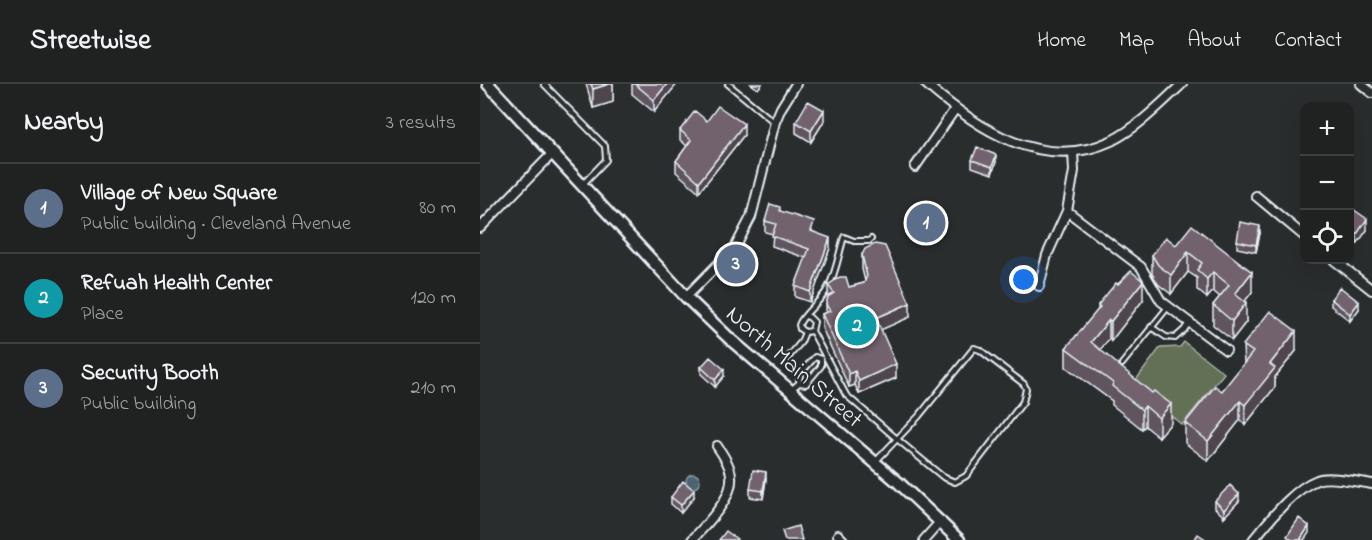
<!DOCTYPE html>
<meta charset="utf-8">
<style>
:root{--surface:#202222;--page:#2d2f2f;--text:#f1f3f6;--muted:#a2a4a5;--line:#3d3f40;--accent:#bca0f2}
body{margin:0;font-family:"Indie Flower",sans-serif;background:var(--page);color:var(--text)}
.controls{position:absolute;right:18px;top:18px;display:grid;overflow:hidden;border-radius:12px;box-shadow:0 6px 24px #0002}
.controls button{width:54px;height:54px;display:grid;place-items:center;padding:0;border:0;border-bottom:2px solid var(--line);background:var(--surface);color:var(--text);font:30px sans-serif}
.you{position:absolute;left:544px;top:196px;width:21px;height:21px;margin:-15px;border:4px solid #fff;border-radius:50%;background:#1a73e8;box-shadow:0 0 0 9px #1a73e833}
.badge{display:grid;place-items:center;width:39px;height:39px;border-radius:50%;background:var(--accent);color:#fff;font-size:20px;font-weight:700}
.pin{position:absolute;translate:-50% -50%;border:3px solid #fff;box-shadow:0 2px 6px #0006}
.list{margin:0;padding:0;list-style:none}
h2{display:flex;justify-content:space-between;align-items:center;height:78px;margin:0;padding:0 24px;font-size:26px}
h2 small{font-size:20px;font-weight:400;color:var(--muted)}
.list li{display:grid;grid-template-columns:39px 1fr auto;gap:18px;align-items:center;box-sizing:border-box;height:90px;padding:0 24px;border-top:2px solid var(--line)}
.list b{display:block;font-size:22px;white-space:nowrap}
.list p{margin:0;font-size:20px;white-space:nowrap;color:var(--muted)}
.list em{font-size:20px;font-style:normal;color:var(--muted)}
.icon{flex:none;width:33px;height:33px;fill:none;stroke:currentColor;stroke-width:2;stroke-linecap:round;stroke-linejoin:round}
.map{position:relative;flex:none;width:892px;height:456px;overflow:hidden}
header{display:flex;align-items:center;gap:36px;box-sizing:border-box;height:84px;padding:0 30px;background:var(--surface);border-bottom:2px solid var(--line)}
header strong{font-size:28px}
nav{display:flex;gap:33px;margin-inline-start:auto;font-size:21px}
main{display:flex}
aside{flex:1;background:var(--surface)}
.map>svg:first-child{display:block}
</style>
<header>
<strong>Streetwise</strong>
<nav><a>Home</a><a>Map</a><a>About</a><a>Contact</a></nav>
</header>
<main>
<aside>
<h2>Nearby<small>3 results</small></h2>
<ul class="list">
<li><span class="badge" style="background:#5c6f8a">1</span><div><b>Village of New Square</b><p>Public building · Cleveland Avenue</p></div><em>80 m</em></li>
<li><span class="badge" style="background:#0f9aa8">2</span><div><b>Refuah Health Center</b><p>Place</p></div><em>120 m</em></li>
<li><span class="badge" style="background:#5c6f8a">3</span><div><b>Security Booth</b><p>Public building</p></div><em>210 m</em></li>
</ul>
</aside>
<div class="map">
<svg width="892" height="456" viewBox="0 0 892 456">
<rect width="100%" height="100%" fill="#2a2d2e"/>
<filter id="ink" filterUnits="userSpaceOnUse"><feTurbulence type="fractalNoise" baseFrequency=".0167" numOctaves="2"/><feDisplacementMap in="SourceGraphic" scale="12" xChannelSelector="R" yChannelSelector="G"/><feConvolveMatrix kernelMatrix="1 2 1 2 8 2 1 2 1" color-interpolation-filters="sRGB"/></filter>
<g filter="url(#ink)">
<path fill="#636f56" stroke="#a6b0a7" stroke-width="1.5" d="M704,258L744,289L702,341L653,300L680,264L700,263Z"/>
<path fill="#4d6472" stroke="#8b9ca8" stroke-width="1.5" d="M206 397a7 7 0 1 1 14 0a7 7 0 1 1-14 0Z"/>
<g fill="none" stroke-linecap="round" stroke-linejoin="round">
<defs>
<path id="service" d="M64,0L125,62L126,76L103,100
M248,0L294,38
M391,155L389,157H374L364,153C359,169 356,189 348,204C342,217 322,230 319,241L320,245L325,248L332,247L366,311L417,355L397,376
M325,232L329,233L334,238L332,247
M671,243L686,253L695,254L704,246L709,239
M494,264L500,266L544,300L546,305L543,318L486,392L475,398L463,393L417,355L439,332Z
M307,275L321,258L325,248
M642,280L688,223
M311,306L319,299L320,290L335,273L341,275V282L326,300L319,299"/>
<path id="minor" d="M446,0C496,44 562,89 631,57C656,45 682,19 702,0
M881,0L892,9
M435,83L475,25
M776,112L824,152
M587,127L661,183L681,217L746,266
M0,144L72,70
M854,176L892,206
M559,202L567,171L587,127L594,87L593,68
M206,213L256,162L271,133L295,38L301,24L316,0
M358,451L363,456
M212,456C228,438 260,409 249,383C246,375 241,368 237,362
M444,456L461,437
M773,456C789,437 813,405 837,396C849,391 878,398 892,400"/>
<path id="secondary" d="M8,0L206,213L251,256L419,399L479,456"/>
</defs>
<use href="#service" stroke="#e8f1f8" stroke-width="8"/>
<use href="#minor" stroke="#e8f1f8" stroke-width="12"/>
<use href="#secondary" stroke="#e8f1f8" stroke-width="15"/>
<use href="#service" stroke="#2a2d2e" stroke-width="4"/>
<use href="#minor" stroke="#2a2d2e" stroke-width="8"/>
<use href="#secondary" stroke="#2a2d2e" stroke-width="10"/>
</g>
<path fill="#61545f" stroke="#e8f1f8" stroke-width="1.5" d="M106,0H133V18L113,24Z
M152,0H197L174,28L152,10Z
M271,0H282L278,5Z
M227,37L264,51L219,108L196,88V77L207,62L200,56V46Z
M344,37L331,58L316,49V38Z
M492,76L516,78L512,90L492,83Z
M870,123L887,146L877,160L870,155Z
M300,127L334,148L350,164L330,218L315,213V202L326,174L292,162L293,150L285,148V137Z
M780,149L776,168L757,164V157Z
M696,161L772,208L764,218L766,238L752,256L733,241V221L740,213L733,207L727,214L717,206V194L708,188L691,210L678,200L672,190V171Z
M382,171L430,233L401,245L416,294L379,310L375,301L369,303L342,244V230L346,228V220L348,215V201L369,203L384,199L385,197L382,185Z
M851,215L879,225L870,237L851,222Z
M663,216L631,257L629,255L620,266L691,339L679,353L665,342L662,345L632,321V317L586,283V264L618,226V221Z
M763,261L816,267L795,293V303L765,341L760,336L728,377L705,359V339L742,307L764,280Z
M221,283L244,292L235,303L221,290Z
M286,395L283,415L270,413V405Z
M191,413H214L201,429L191,420Z
M735,417H759L744,433L735,424Z"/>
<path fill="#4f454d" stroke="#e8f1f8" stroke-width="1.5" d="M129,0H133V18L113,24V5Z
M187,0H197L174,28V16Z
M344,26V37L331,58V47Z
M264,40V51L219,108V98Z
M516,71V78L512,90V83Z
M887,135V146L877,160V150Z
M780,142V149L776,168V161Z
M350,154V164L330,218V208Z
M708,168V188L691,210V191Z
M733,188V207L727,214V195Z
M772,188V208L755,230V210Z
M663,197V216L631,257V237Z
M879,218V225L870,237V230Z
M430,219V233L396,248V234Z
M766,219V238L752,256V237Z
M629,236V255L611,277V258Z
M816,247V267L795,293V303L765,341V321L790,280Z
M416,280V294L379,310V297Z
M244,285V292L235,303V296Z
M375,287V301L369,303V290Z
M760,317V336L728,377V357Z
M691,320V339L679,353V334Z
M665,322V342L662,345V326Z
M286,388V395L283,415V407Z
M214,406V413L201,429V421Z
M759,410V417L744,433V426Z
M829,442V449L824,456H820Z"/>
<path fill="#71626e" stroke="#e8f1f8" stroke-width="1.5" d="M111,0H129L113,5Z
M155,0H187L174,16Z
M328,17L344,26L331,47L316,38Z
M238,22L264,40L219,98L196,77L211,56L200,46L215,27L227,37Z
M497,63L516,71L512,83L492,76Z
M290,120L300,123V127L334,138L331,147L350,154L330,208L315,202L329,165L292,152L296,140L285,137Z
M870,123L887,135L877,150L870,145Z
M760,138L780,142L776,161L757,157Z
M712,141L772,188L755,210L766,219L752,237L733,221L749,201L733,188L727,195L717,186L722,179L708,168L691,191L678,181L672,171L686,153L696,161Z
M395,160L405,162L430,219L396,234L416,280L379,297L375,287L369,290L342,230L350,227L346,220L348,213L354,209L348,201L360,193H366L369,203L384,199L387,192L382,171L385,165Z
M651,187L663,197L631,237L629,236L611,258L672,309L674,307L691,320L679,334L665,322L662,326L632,302L633,299L586,264L620,223L618,221L636,199L638,200Z
M860,203L879,218L870,230L851,215Z
M790,227L816,247L790,280L795,284L765,321L760,317L728,357L705,339L735,302L742,307L773,268L763,261Z
M230,273L244,285L235,296L221,283Z
M273,386L286,388L283,407L270,405Z
M203,397L214,406L201,421L191,413Z
M750,401L759,410L744,426L735,417Z
M819,434L829,442L820,456H812L807,452Z
M318,442L322,456H305L302,447Z
M246,447L257,455L256,456H239Z
M718,450L727,456H714Z"/>
</g>
<g text-anchor="middle" stroke-width="4.5" stroke-linejoin="round" paint-order="stroke">
<g font-size="24" fill="#e8f1f8" stroke="#2a2d2e">
<text transform="translate(315 282) rotate(41)" y="8">North Main Street</text>
</g>
</g>
</svg>
<div class="controls">
<button>+</button>
<button>−</button>
<button><svg class="icon" aria-label="locate" viewBox="0 0 24 24"><circle cx="12" cy="12" r="6"/><path d="M12 2v4M12 18v4M2 12h4M18 12h4"/></svg></button>
</div>
<div class="you"></div>
<div class="pin badge" style="left:446px;top:139px;background:#5c6f8a">1</div>
<div class="pin badge" style="left:377px;top:242px;background:#0f9aa8">2</div>
<div class="pin badge" style="left:256px;top:180px;background:#5c6f8a">3</div>
</div>
</main>
